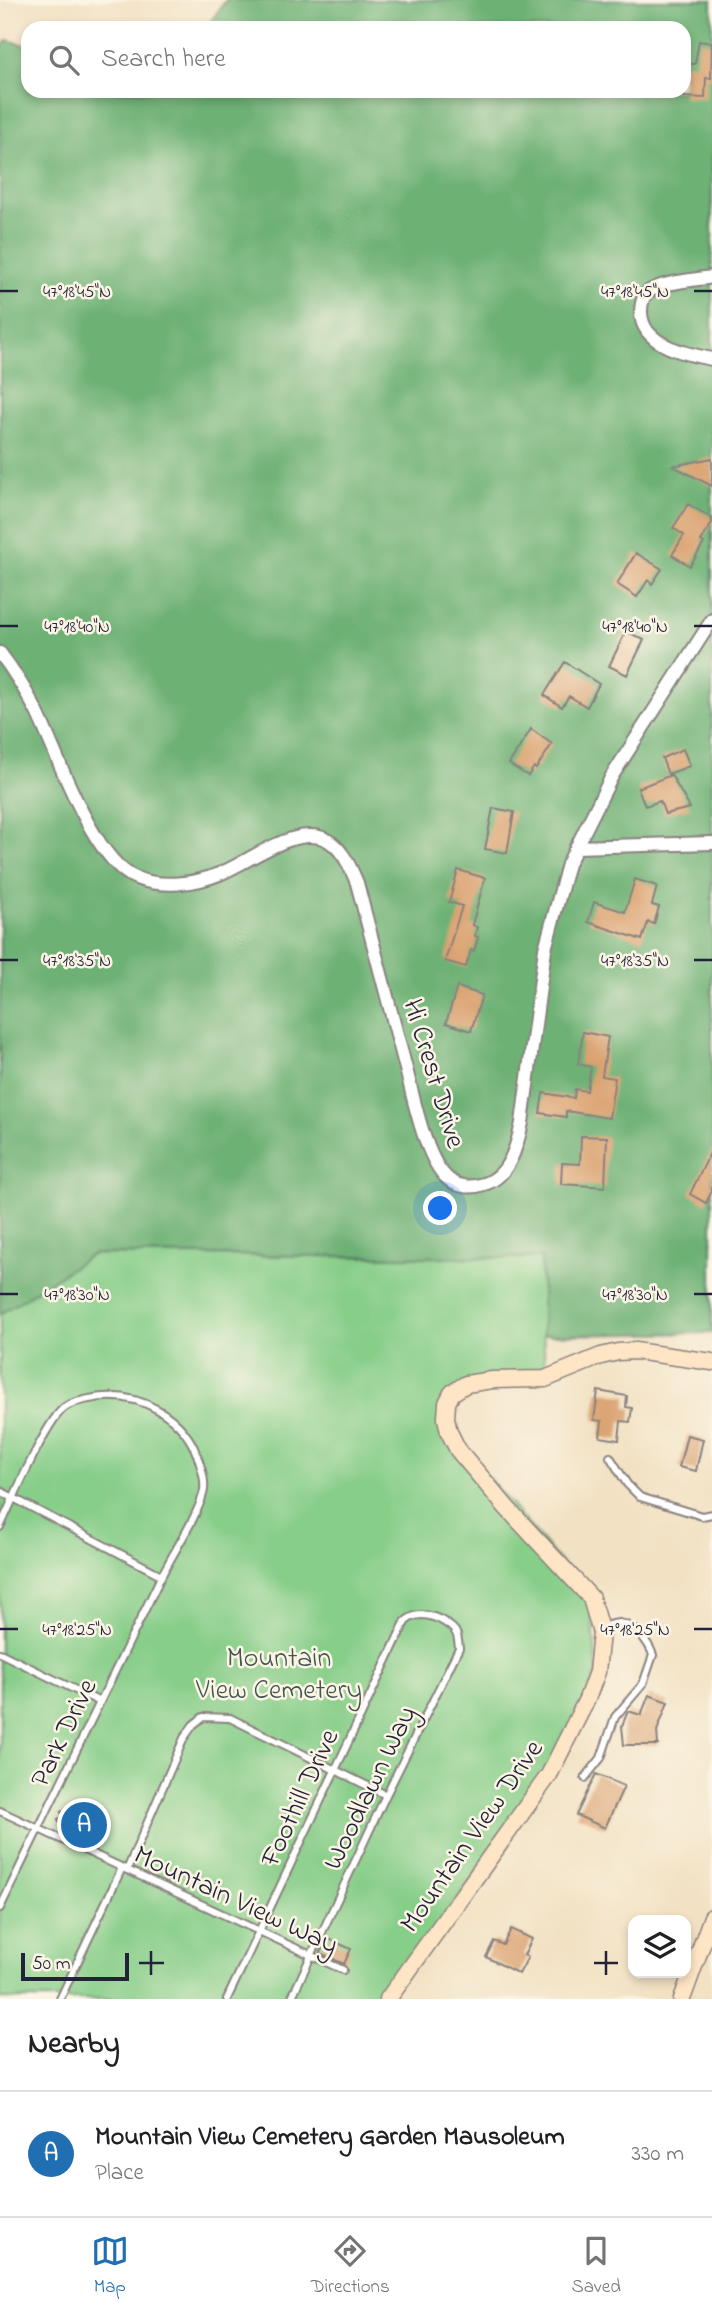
<!DOCTYPE html>
<meta charset="utf-8">
<style>
:root{--surface:#fff;--page:#f2f2f2;--text:#202124;--muted:#757577;--line:#e0e0e0;--accent:#1f6fb2}
body{margin:0;font-family:"Indie Flower",sans-serif;background:var(--page);color:var(--text)}
.controls{position:absolute;right:21px;bottom:21px;display:grid;overflow:hidden;border-radius:14px;box-shadow:0 4px 10px #0003}
.controls button{width:63px;height:63px;display:grid;place-items:center;padding:0;border:0;border-bottom:2px solid var(--line);background:var(--surface);color:var(--text);font:35px sans-serif}
.scale{position:absolute;left:21px;bottom:18px;width:108px;box-sizing:border-box;padding-left:7px;border:4px solid #22223b;border-top:0;font-size:19px;line-height:24px;white-space:nowrap;color:#22223b;-webkit-text-stroke:5px #fcf5e5;paint-order:stroke}
.you{position:absolute;left:441px;top:1209px;width:24px;height:24px;margin:-18px;border:5px solid #fff;border-radius:50%;background:#1a73e8;box-shadow:0 0 0 10px #1a73e833}
.badge{display:grid;place-items:center;width:46px;height:46px;border-radius:50%;background:var(--accent);color:#fff;font-size:23px;font-weight:700}
.pin{position:absolute;translate:-50% -50%;border:4px solid #fff;box-shadow:0 2px 7px #0006}
.list{margin:0;padding:0;list-style:none}
h2{display:flex;justify-content:space-between;align-items:center;height:91px;margin:0;padding:0 28px;font-size:30px}
h2 small{font-size:23px;font-weight:400;color:var(--muted)}
.list li{display:grid;grid-template-columns:46px 1fr auto;gap:21px;align-items:center;box-sizing:border-box;height:126px;padding:0 28px;border-top:2px solid var(--line)}
.list b{display:block;font-size:26px;white-space:nowrap}
.list p{margin:0;font-size:23px;white-space:nowrap;color:var(--muted)}
.list em{font-size:23px;font-style:normal;color:var(--muted)}
.icon{flex:none;width:38px;height:38px;fill:none;stroke:currentColor;stroke-width:2;stroke-linecap:round;stroke-linejoin:round}
.map{position:relative;flex:none;width:712px;height:1999px;overflow:hidden}
.search{position:absolute;background:var(--surface);box-shadow:0 4px 10px #0003;left:21px;right:21px;top:21px;height:77px;display:flex;align-items:center;gap:18px;box-sizing:border-box;padding:0 24px;border-radius:21px;color:var(--muted);font-size:26px}
.sheet{height:217px;background:var(--surface)}
nav{display:flex;justify-content:space-around;align-items:center;box-sizing:border-box;height:98px;border-top:2px solid var(--line);background:var(--surface);font-size:19px;color:var(--muted)}
nav a{display:grid;justify-items:center;gap:4px}
nav .on{color:var(--accent)}
.map>svg:first-child{display:block}
</style>
<div class="map">
<svg width="712" height="1999" viewBox="0 0 712 1999">
<rect width="100%" height="100%" fill="#fcf5e5"/>
<filter id="ink" filterUnits="userSpaceOnUse"><feTurbulence type="fractalNoise" baseFrequency=".0143" numOctaves="2"/><feDisplacementMap in="SourceGraphic" scale="14" xChannelSelector="R" yChannelSelector="G"/><feConvolveMatrix kernelMatrix="1 2 1 2 8 2 1 2 1" color-interpolation-filters="sRGB"/></filter>
<filter id="wash" filterUnits="userSpaceOnUse"><feTurbulence type="fractalNoise" baseFrequency=".00686" numOctaves="4" result="noise"/><feDisplacementMap in="SourceGraphic" scale="28" xChannelSelector="R" yChannelSelector="G"/><feGaussianBlur stdDeviation="1.57" result="paint"/><feColorMatrix in="noise" values="0 0 0 0 0 0 0 0 0 0 0 0 0 0 0 0 0 1.4 0 .05"/><feComposite in="paint" operator="in"/></filter>
<g filter="url(#wash)">
<rect width="100%" height="100%" fill="#f2e1c3"/>
<path fill="#87ce89" stroke="#547862" stroke-width="2" d="M93,1254L541,1258L545,1379L452,1393L449,1432L591,1598L597,1672L565,1744L388,1999H0V1314Z"/>
<path fill="#6db175" stroke="#486a58" stroke-width="2" d="M226,0H712V1333L543,1335L541,1258L93,1254L0,1314V50L7,40L28,46V91H684V28H206Z"/>
<g id="blocks">
<path fill="#daa16f" d="M699,41L712,43L711,78H706L705,98L684,97V64H695Z
M712,458V486L673,466Z
M688,504L712,518V523L701,541L704,543L690,566L672,555L684,535L673,528Z
M636,553L662,569L652,584L648,580L637,597L617,584Z
M626,631L644,640L627,675L609,666Z
M565,662L599,684L587,707L569,696L562,707L544,695Z
M531,729L552,744L536,769L534,767L528,776L509,764Z
M683,749L690,766L668,774L662,758Z
M671,775L690,808L665,814L660,801L645,806L638,788Z
M493,808L514,812L507,853L485,849Z
M458,870L485,878L472,925L477,927L475,936L478,937L474,951L471,950L466,967L445,961L462,906L449,902Z
M635,879L657,886L652,905L659,907L654,924L648,922L642,940L588,922L594,902L625,912Z
M457,987L482,995L471,1031L446,1023Z
M583,1032L608,1037L602,1076L615,1078L609,1118L566,1111V1117L540,1113L543,1093L574,1098L575,1089L587,1091L591,1067L578,1064Z
M581,1136L607,1137L605,1187L561,1184L562,1163L580,1164Z
M712,1149V1191L706,1203L690,1194Z
M598,1391L627,1396L626,1407L632,1408L630,1422L621,1421L619,1440L600,1437L602,1421L594,1420Z
M687,1435L703,1439L696,1471L679,1467Z
M649,1695L668,1702L657,1731L658,1745H624L622,1726L628,1711L641,1715Z
M596,1774L624,1786L605,1828L576,1815Z
M71,1809L95,1821L87,1836L72,1828L63,1831L58,1819L63,1817L61,1812Z
M511,1929L532,1939L524,1955L528,1957L519,1974L486,1957L494,1941L503,1945Z
M327,1938L351,1949L344,1964L320,1953Z"/>
</g>
</g>
<g filter="url(#ink)">
<use href="#blocks" fill-opacity="0" stroke="#8a827f" stroke-width="2"/>
<g fill="none" stroke-linecap="round" stroke-linejoin="round">
<defs>
<path id="lane" d="M610,1457L627,1484L640,1497L702,1516L712,1514
M0,1491L161,1575
M0,1527C12,1502 46,1420 65,1407C72,1402 81,1401 89,1399C138,1389 187,1416 200,1464C203,1473 205,1482 204,1490C200,1514 168,1560 157,1585C105,1692 52,1800 0,1908
M0,1653L100,1702
M585,1778L601,1758L615,1717L643,1684L653,1655C648,1641 635,1625 619,1623C614,1623 606,1626 601,1627
M0,1811L343,1970
M127,1870L184,1738L193,1725L203,1717L230,1718L386,1795
M60,1999L122,1868
M227,1999L405,1622C417,1609 438,1616 451,1627C458,1632 458,1640 459,1648L386,1795L291,1999"/>
<path id="street" d="M712,277C695,280 661,282 648,292C643,296 641,305 641,312C641,345 686,354 712,359
M0,653C14,671 26,691 37,712C57,753 93,861 136,878C161,888 195,884 219,874C247,863 292,827 323,838C341,845 350,866 357,883C373,944 389,1004 405,1065C413,1095 424,1154 445,1176C455,1187 470,1189 484,1184C509,1177 517,1146 522,1123L545,949L568,864L612,776L712,620
M576,847L712,843"/>
<path id="secondary" d="M388,1999L549,1775L587,1699L597,1672L601,1633L591,1598L507,1508L458,1450L449,1432L446,1418L447,1403L452,1393L466,1384L492,1380L545,1379L601,1356L618,1352L635,1351L712,1362
M682,1999L712,1917"/>
</defs>
<use href="#lane" stroke="#8a827f" stroke-width="10"/>
<use href="#street" stroke="#8a827f" stroke-width="16"/>
<use href="#secondary" stroke="#8a827f" stroke-width="19"/>
<use href="#lane" stroke="#fff" stroke-width="6"/>
<use href="#street" stroke="#fff" stroke-width="12"/>
<use href="#secondary" stroke="#fde5c5" stroke-width="16"/>
</g>
</g>
<path fill="none" stroke="#22223b" stroke-width="2.5" d="M0,291H18M694,291H712M0,626H18M694,626H712M0,960H18M694,960H712M0,1294H18M694,1294H712M0,1629H18M694,1629H712M151,1951V1975M606,1951V1975M139,1963H164M594,1963H618"/>
<g text-anchor="middle" stroke-width="5" stroke-linejoin="round" paint-order="stroke">
<g font-size="28" fill="#22223b" stroke="#fcf5e5">
<text transform="translate(436 1073) rotate(73)" y="10">Hi Crest Drive</text>
<text transform="translate(62 1732) rotate(-64)" y="10">Park Drive</text>
<text transform="translate(368 1787) rotate(-64)" y="10">Woodlawn Way</text>
<text transform="translate(298 1797) rotate(-65)" y="10">Foothill Drive</text>
<text transform="translate(470 1835) rotate(-55)" y="10">Mountain View Drive</text>
<text transform="translate(237 1898) rotate(25)" y="10">Mountain View Way</text>
</g>
<g font-size="28" fill="#405652" stroke="#fcf5e5">
<text x="279" y="1666">Mountain<tspan x="279" dy="32">View Cemetery</tspan></text>
</g>
</g>
<g font-size="18" text-anchor="middle" fill="#22223b" stroke="#fcf5e5" stroke-width="5" stroke-linejoin="round" paint-order="stroke">
<text x="77" y="297">47°18'45"N</text>
<text x="635" y="297">47°18'45"N</text>
<text x="77" y="632">47°18'40"N</text>
<text x="635" y="632">47°18'40"N</text>
<text x="77" y="966">47°18'35"N</text>
<text x="635" y="966">47°18'35"N</text>
<text x="77" y="1300">47°18'30"N</text>
<text x="635" y="1300">47°18'30"N</text>
<text x="77" y="1635">47°18'25"N</text>
<text x="635" y="1635">47°18'25"N</text>
</g>
</svg>
<div class="controls">
<button><svg class="icon" aria-label="layers" viewBox="0 0 24 24"><path d="M12 4l9 5-9 5-9-5zM3 14l9 5 9-5"/></svg></button>
</div>
<div class="scale">50 m</div>
<div class="you"></div>
<div class="pin badge" style="left:84px;top:1825px">A</div>
<div class="search"><svg class="icon" aria-label="search" viewBox="0 0 24 24"><circle cx="10" cy="10" r="6"/><path d="M15 15l6 6"/></svg>Search here</div>
</div>
<section class="sheet">
<h2>Nearby<small></small></h2>
<ul class="list">
<li><span class="badge">A</span><div><b>Mountain View Cemetery Garden Mausoleum</b><p>Place</p></div><em>330 m</em></li>
</ul>
</section>
<nav>
<a class="on"><svg class="icon" aria-label="map" viewBox="0 0 24 24"><path d="M3 6l6-2 6 2 6-2v14l-6 2-6-2-6 2zM9 4v14M15 6v14"/></svg>Map</a>
<a><svg class="icon" aria-label="directions" viewBox="0 0 24 24"><path d="M12 3l9 9-9 9-9-9zM9 14v-3h6M13 9l2 2-2 2"/></svg>Directions</a>
<a><svg class="icon" aria-label="saved" viewBox="0 0 24 24"><path d="M7 4h10v16l-5-4-5 4z"/></svg>Saved</a>
</nav>
